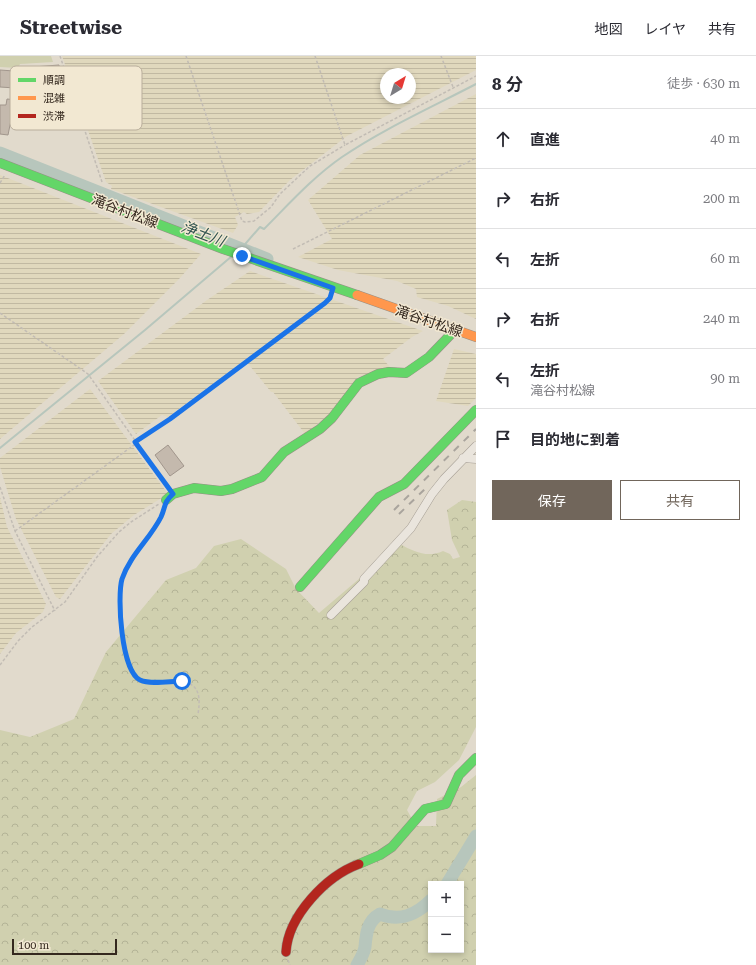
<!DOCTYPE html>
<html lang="ja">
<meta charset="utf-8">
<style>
:root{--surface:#fff;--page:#f7f7f7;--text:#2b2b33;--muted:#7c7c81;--line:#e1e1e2;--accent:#71665b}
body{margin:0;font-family:"Roboto Serif","Noto Sans JP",serif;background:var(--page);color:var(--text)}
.controls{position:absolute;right:12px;bottom:12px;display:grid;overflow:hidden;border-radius:0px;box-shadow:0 2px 6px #0003}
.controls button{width:36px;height:36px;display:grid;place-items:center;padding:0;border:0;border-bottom:1px solid var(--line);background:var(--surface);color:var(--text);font:20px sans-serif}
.compass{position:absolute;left:380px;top:12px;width:36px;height:36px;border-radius:50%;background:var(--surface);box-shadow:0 2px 6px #0003;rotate:38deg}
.scale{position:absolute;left:12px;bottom:10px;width:105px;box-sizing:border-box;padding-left:4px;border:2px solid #34281e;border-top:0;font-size:11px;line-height:14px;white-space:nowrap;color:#34281e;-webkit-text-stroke:3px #f2e8d2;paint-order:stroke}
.stop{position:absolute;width:12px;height:12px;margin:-9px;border:3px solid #1a73e8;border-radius:50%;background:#fff}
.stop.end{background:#1a73e8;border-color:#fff;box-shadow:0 1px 4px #0008}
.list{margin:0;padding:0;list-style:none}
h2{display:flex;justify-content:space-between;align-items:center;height:52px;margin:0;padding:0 16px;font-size:17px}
h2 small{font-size:13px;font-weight:400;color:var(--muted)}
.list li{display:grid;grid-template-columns:26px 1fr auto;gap:12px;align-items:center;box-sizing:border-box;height:60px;padding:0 16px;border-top:1px solid var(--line)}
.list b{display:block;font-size:15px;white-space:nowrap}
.list p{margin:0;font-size:13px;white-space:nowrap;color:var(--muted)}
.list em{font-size:13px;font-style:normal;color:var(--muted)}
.actions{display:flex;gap:8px;padding:12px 16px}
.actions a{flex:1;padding:9px 0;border:1px solid var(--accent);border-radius:0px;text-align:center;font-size:14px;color:var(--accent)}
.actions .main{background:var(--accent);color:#fff}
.icon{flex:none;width:22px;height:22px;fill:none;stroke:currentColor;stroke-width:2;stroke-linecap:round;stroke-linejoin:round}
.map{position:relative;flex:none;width:476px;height:909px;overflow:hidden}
header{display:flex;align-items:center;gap:24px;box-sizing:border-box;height:56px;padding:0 20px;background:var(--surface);border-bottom:1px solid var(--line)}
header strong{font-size:19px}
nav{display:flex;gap:22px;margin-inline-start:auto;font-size:14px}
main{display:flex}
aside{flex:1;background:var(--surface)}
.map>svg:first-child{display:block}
</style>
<header>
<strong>Streetwise</strong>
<nav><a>地図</a><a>レイヤ</a><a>共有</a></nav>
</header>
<main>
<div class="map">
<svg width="476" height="909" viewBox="0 0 476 909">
<defs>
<pattern id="farmland-rules" width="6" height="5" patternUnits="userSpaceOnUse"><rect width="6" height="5" fill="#e0d8bd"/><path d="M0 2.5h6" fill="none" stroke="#c1b9a2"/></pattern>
<pattern id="forest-crowns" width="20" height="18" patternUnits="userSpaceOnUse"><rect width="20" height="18" fill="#d0d0af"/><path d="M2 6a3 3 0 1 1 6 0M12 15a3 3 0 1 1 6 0" fill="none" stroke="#b3b396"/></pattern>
</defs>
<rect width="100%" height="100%" fill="#e1dacc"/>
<path fill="url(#farmland-rules)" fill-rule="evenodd" d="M62,0H476V14L347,80L290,124L259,156L247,158L244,156L235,161L238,169L233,177L111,133L112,130L106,126ZM386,18H410V42H386Z
M476,38V263L448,250L417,241L416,233L397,225L338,214L298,201L332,183L308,144L360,99Z
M0,119L201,198L180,222L124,278L0,383Z
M250,215L423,275L412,281L383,303L390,311L358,321L332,356L305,378L273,336H271L245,304L168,361L162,359L136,378L98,325L207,244Z
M454,293L476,298V342L468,350L436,345Z
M90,333L168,438L134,459L111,478L60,543L56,541L16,463L0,411V402Z
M0,441L7,471L46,548L43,556L16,577L0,598Z"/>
<path fill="url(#forest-crowns)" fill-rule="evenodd" d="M462,444L476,446V671L459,704L435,726L417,735L407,754L416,770H436L437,743L461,731L476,719V909H0V674L30,681L74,663L106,596L166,524L196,512L214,490L241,483L286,513L296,533L319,557L400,488C414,496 428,502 443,495L450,498L453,503L460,501L452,484L447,454ZM431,828H461V894H431Z"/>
<path fill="#d0d0af" d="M0,0H51L53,6L20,8L18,12L0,11Z"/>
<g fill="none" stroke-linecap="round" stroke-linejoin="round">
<path stroke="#b7c6bc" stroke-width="2" d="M240,194L260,171L264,173C289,148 313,121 342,101C383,73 432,51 476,28
M0,392L145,274L232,200"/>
<path stroke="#b7c6bc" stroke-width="13" d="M0,97L267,203
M447,828L476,780
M357,909C360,904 364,897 365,891C366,879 367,865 380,858C400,866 416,859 431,844"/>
</g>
<path fill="#c4b9ad" stroke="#a1968c" d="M59,9L60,25L66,26L65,33H61V37L24,40L23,52H31V65L11,64L8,79L0,78V49H6L7,43L18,44L15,32L0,31V14L14,15L19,14L20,12Z
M168,389L184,410L170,420L155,399Z"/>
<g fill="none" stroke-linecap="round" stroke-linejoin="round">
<defs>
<path id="street" d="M463,402L476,403
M331,559L364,526V523L411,472L432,438L444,423L476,390"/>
<path id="fast" d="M0,107L223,193L357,239
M166,444L173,438L194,432L221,435L232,433L262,421L284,396L320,373L332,362L359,327L378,318L389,316L406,317L429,301L455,274
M300,531L379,441L404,428L476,354
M359,808L380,799L392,791L425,753L446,748L459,719L476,702"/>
<path id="slow" d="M357,239L476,281"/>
<path id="jam" d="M286,896C288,860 326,820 359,808"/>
</defs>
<use href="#street" stroke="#a69f95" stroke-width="9"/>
<use href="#fast" stroke="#968f85" stroke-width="10"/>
<use href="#slow" stroke="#968f85" stroke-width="10"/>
<use href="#jam" stroke="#968f85" stroke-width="10"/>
<path stroke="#c2bcb4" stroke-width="1.5" stroke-dasharray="3 2" stroke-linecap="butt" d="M60,0L102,126
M186,0L242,165L245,166L254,165L271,151L280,138L310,110L345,89
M315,0L345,89L476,20
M441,0L453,31
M0,127L5,119
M293,193L476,102
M0,257L88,318L168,431
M0,431L15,475L55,555
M164,452C157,480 127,496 122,525C118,544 120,614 139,624C159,635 207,606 198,658
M15,475L170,363L325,247L331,240
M0,609L18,585L32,571L65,546L97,501L119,476L131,466L159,448
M288,904L290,909"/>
<use href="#street" stroke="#eae5dd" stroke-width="8"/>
<use href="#fast" stroke="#63d668" stroke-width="9"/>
<use href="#slow" stroke="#ff974d" stroke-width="9"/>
<use href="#jam" stroke="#b3261e" stroke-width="9"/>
<path stroke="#a9a49d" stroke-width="2" stroke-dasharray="7 7" stroke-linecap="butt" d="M394,454L476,373
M399,458L427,431"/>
</g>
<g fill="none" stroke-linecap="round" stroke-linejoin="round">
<path stroke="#1a73e8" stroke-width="5" d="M182,625C170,625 151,629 140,624C121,615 117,540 122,523C130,499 150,483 161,461C166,450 163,447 173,438L135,386L170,363L325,247L330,242L333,232L242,200"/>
</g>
<g text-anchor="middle" stroke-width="3" stroke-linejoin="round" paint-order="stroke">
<g font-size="14" fill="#34281e" stroke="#f2e8d2">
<text transform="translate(125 155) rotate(21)" y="5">滝谷村松線</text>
<text transform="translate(429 265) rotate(19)" y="5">滝谷村松線</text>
</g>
<g font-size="15" font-style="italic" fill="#2f524f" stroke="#f2e8d2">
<text transform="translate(203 178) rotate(21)" y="5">浄土川</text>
</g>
</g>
<rect x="10" y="10" width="132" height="64" rx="6" fill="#f2e8d2" stroke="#b9ae9c" stroke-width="1"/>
<rect x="18" y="22" width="18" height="4" fill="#63d668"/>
<rect x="18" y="40" width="18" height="4" fill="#ff974d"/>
<rect x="18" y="58" width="18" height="4" fill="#b3261e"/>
<g font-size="11" fill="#34281e">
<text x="43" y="28">順調</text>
<text x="43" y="46">混雑</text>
<text x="43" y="64">渋滞</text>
</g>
</svg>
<div class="controls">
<button>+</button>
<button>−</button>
</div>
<svg class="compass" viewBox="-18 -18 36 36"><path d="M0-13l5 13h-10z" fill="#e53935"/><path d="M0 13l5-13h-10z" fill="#7c7c81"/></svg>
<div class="scale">100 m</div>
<div class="stop" style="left:182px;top:625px"></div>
<div class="stop end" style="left:242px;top:200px"></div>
</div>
<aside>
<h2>8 分<small>徒歩 · 630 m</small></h2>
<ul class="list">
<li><svg class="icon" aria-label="ahead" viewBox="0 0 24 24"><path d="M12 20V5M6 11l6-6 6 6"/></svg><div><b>直進</b></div><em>40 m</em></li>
<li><svg class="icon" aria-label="right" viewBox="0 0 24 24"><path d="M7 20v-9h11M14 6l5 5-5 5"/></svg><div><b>右折</b></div><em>200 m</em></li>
<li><svg class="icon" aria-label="left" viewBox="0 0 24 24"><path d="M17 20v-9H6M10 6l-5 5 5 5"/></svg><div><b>左折</b></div><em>60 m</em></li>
<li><svg class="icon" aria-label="right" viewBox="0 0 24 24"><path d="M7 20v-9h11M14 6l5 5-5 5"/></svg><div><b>右折</b></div><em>240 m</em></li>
<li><svg class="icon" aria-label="left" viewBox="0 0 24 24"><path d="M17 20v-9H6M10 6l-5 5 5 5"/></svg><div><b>左折</b><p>滝谷村松線</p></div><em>90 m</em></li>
<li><svg class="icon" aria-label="arrive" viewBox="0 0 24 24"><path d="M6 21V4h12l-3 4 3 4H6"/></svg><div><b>目的地に到着</b></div></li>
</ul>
<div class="actions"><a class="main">保存</a><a>共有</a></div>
</aside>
</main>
